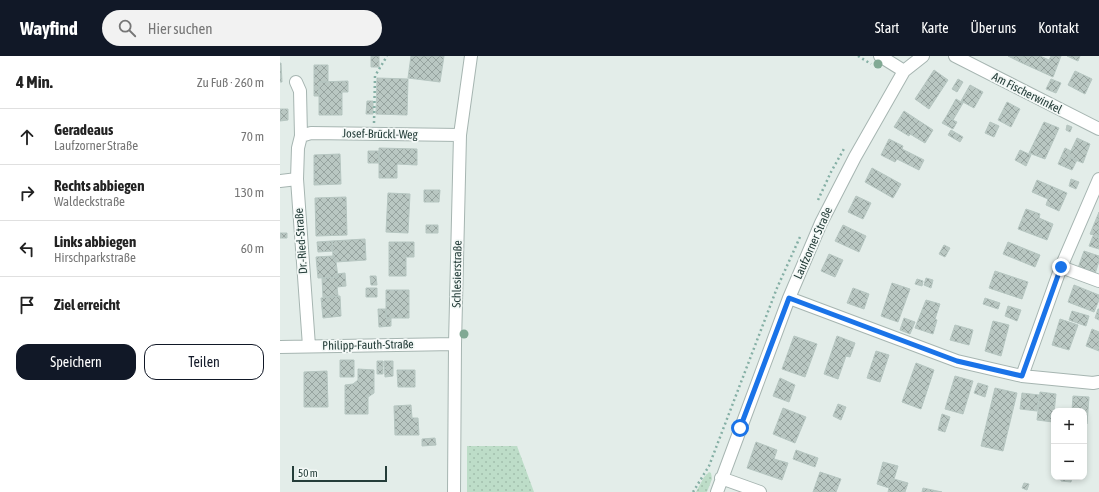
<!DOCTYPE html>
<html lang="de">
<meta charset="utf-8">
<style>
:root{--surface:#fff;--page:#f2f2f2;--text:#222;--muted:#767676;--line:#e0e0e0;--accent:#111827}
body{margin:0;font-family:"Asap Condensed",sans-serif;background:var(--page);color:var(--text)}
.controls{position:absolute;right:12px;bottom:12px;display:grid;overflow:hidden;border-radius:8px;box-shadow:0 2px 6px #0003}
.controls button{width:36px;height:36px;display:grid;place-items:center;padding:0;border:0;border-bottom:1px solid var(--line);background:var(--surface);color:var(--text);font:20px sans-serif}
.scale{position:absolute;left:12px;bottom:10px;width:95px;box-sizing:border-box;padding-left:4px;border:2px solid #243d39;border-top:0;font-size:11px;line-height:14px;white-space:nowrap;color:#243d39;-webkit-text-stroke:3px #f4f9f7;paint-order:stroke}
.stop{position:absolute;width:12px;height:12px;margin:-9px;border:3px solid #1a73e8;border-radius:50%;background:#fff}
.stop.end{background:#1a73e8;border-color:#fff;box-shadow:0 1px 4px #0008}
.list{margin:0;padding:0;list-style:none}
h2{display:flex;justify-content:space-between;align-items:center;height:52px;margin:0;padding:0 16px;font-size:17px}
h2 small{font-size:13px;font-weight:400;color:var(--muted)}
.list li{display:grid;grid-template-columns:26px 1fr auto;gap:12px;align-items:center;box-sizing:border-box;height:56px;padding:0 16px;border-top:1px solid var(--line)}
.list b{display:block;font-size:15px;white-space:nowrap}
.list p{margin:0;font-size:13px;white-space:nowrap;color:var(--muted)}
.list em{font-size:13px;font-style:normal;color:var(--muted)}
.actions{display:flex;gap:8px;padding:12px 16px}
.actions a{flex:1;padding:9px 0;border:1px solid var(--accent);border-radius:12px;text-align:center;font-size:14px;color:var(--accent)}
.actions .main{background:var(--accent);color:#fff}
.icon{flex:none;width:22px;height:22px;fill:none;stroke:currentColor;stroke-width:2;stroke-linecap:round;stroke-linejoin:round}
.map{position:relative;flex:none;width:819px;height:436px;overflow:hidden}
header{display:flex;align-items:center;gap:24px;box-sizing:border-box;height:56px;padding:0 20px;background:var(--accent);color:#fff}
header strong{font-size:19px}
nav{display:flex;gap:22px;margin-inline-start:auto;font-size:14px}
.search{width:280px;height:36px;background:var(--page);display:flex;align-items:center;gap:10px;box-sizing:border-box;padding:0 14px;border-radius:22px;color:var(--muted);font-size:15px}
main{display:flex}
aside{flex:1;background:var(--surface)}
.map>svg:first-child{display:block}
</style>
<header>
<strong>Wayfind</strong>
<div class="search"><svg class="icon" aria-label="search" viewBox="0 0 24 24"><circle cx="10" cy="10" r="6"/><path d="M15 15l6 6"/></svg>Hier suchen</div>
<nav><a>Start</a><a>Karte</a><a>Über uns</a><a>Kontakt</a></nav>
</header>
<main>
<aside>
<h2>4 Min.<small>Zu Fuß · 260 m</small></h2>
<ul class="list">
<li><svg class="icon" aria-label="ahead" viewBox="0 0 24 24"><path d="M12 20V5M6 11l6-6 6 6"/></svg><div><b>Geradeaus</b><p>Laufzorner Straße</p></div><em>70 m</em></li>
<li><svg class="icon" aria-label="right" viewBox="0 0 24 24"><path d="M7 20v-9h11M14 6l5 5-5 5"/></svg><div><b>Rechts abbiegen</b><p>Waldeckstraße</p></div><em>130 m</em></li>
<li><svg class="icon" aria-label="left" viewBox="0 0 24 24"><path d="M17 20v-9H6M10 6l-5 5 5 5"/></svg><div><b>Links abbiegen</b><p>Hirschparkstraße</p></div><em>60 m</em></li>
<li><svg class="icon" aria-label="arrive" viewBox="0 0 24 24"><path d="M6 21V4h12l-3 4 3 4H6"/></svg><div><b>Ziel erreicht</b></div></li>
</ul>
<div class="actions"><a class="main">Speichern</a><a>Teilen</a></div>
</aside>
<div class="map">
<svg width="819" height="436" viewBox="0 0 819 436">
<defs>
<pattern id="grass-dots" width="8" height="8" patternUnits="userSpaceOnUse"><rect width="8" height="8" fill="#bdddc8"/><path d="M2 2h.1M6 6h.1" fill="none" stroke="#a2bfad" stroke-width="1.8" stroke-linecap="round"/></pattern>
<pattern id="building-cross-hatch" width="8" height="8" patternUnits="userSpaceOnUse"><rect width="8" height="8" fill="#b9c7c2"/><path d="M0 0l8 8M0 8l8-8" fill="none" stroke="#96a39f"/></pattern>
</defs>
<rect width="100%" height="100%" fill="#e3ede9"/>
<path fill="url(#grass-dots)" d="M187,390H237L254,436H187Z
M429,416L431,417L432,423L427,436H416L424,421Z"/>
<path fill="url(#building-cross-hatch)" stroke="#b6c6c1" d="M91,0H99V11H91Z
M131,0H164L160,26L128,22Z
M728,0H743L740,6Z
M743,0H760L769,4L771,0H781L773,21L740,6Z
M787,0H800L798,5Z
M0,7H1L2,26H0Z
M34,9H48V26H39V40H34Z
M654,14L668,24L649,53L635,43Z
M795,15L812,23L805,38L788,29Z
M97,22L128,23L127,59L96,58Z
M678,23L683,26L677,36L672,33Z
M771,23L781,27L776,37L766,33Z
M68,25V36H62V59H39V26Z
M690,29L703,36L694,52L681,45Z
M676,43L683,47L673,64L666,61Z
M87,45H93V58H86Z
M727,46L740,53L731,71L718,64Z
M0,53H8V64L0,65Z
M624,55L653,74L645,87L630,78L629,80L614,71Z
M666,61L677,66L673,73L662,67Z
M710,66L719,70L714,81L705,77Z
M764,66L779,72L765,103L749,97Z
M787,69L792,71L790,76L786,74Z
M671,74L683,81L680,86L668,79Z
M797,82L810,88L803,107L788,101Z
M609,83L623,90L622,93L644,104L639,114L617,103L615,106L601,99Z
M99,92L137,93V109L117,108V122H99Z
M785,92L791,95L788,101L797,104L792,114L778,108Z
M740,94L751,99L746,110L735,104Z
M88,95H99V107H88Z
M60,98L61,128L34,129V99Z
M592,112L621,128L613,142L585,126Z
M791,123L799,126L796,133L789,130Z
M757,124L787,137L779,155L766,149L768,143L752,136Z
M144,134H160L159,146H144Z
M108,137L130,138L128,177L106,176Z
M576,140L591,147L583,163L568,156Z
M66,141L67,179L36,180L35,142Z
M746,153L760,158L759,162L773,168L767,184L738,173Z
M819,156V181L810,178Z
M146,169H158V177H146Z
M563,169L586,180L579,196L555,185Z
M0,177H7V182H0Z
M813,180L819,182V193L809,190Z
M85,183L86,204L56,206L53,200L52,185Z
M52,185L53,195L38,196L37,186Z
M109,186H134V201H126V220H109Z
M728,186L760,199L755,211L723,198Z
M664,189L670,192L665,201L659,198Z
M804,195L819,200V205L815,218L798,212Z
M549,198L563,204L555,221L541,215Z
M53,200L56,206L58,221L38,222L36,201Z
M715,215L748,226L742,243L709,232Z
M65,217L66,230L57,231L58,240L43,241L42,222L58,221L57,218Z
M90,220H96L97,229H91Z
M646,222L653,224L651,232L644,229Z
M637,223L643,225L642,230L635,228Z
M612,227L630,233L618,266L601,260Z
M794,229L819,239V244L814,256L788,246Z
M86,232H97V241H86Z
M573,232L589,238L584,253L567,247Z
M106,234H129V262H106Z
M60,240L61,260L43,262L41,242Z
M705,242L720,247L718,253L703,248Z
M646,244L660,248L655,263L657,264L653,278L635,272Z
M728,250L741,254L737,265L725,260Z
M98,253H106V262H111V270L99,271Z
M818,253H819V264L815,262Z
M792,255L809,260L806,270L789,264Z
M624,262L635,266L630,278L620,274Z
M780,263L798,269L789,294L772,289Z
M713,265L729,269L721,300L705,295Z
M675,269L693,274L689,289L670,284Z
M812,273L819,276V295L806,290Z
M514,280L537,288L525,321L502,313Z
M557,280L575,287L570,301L566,300L558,323L544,318Z
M596,295L609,299L600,326L587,322Z
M60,304H74V321H60Z
M97,305H103V318H97Z
M104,305H113V320L105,321Z
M636,307L654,314L641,353L622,346Z
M78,313L94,314V337L88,341V358H65V329L73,328L78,324Z
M117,314H135V331H118Z
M47,315L48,351H24V316Z
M675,320L693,325L683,358L665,353Z
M500,322L515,329L509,346L493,340Z
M698,327L708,330L705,341L694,337Z
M715,332L737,337L723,395L701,390Z
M760,336L776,338L773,366L757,364Z
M742,337L759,339L757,355L740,353Z
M793,340L809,341L807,368H804V355H792Z
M558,348L566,351L561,364L553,360Z
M131,349L132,362H138L139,379H115L114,350Z
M503,352L526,361L515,387L493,378Z
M662,358L670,361L665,376L658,374Z
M155,382L156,389L142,390V383Z
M476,386L497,394L494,403L508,407L502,424L467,412Z
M516,394L538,402L535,411L513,403Z
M603,406L618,410L614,423L628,427L625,436H608L609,432L597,428Z
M540,416L561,423L556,436H533Z
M781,421H792L791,426L781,425Z
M744,427L749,428L747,434L742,432Z
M643,432L662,436H642Z"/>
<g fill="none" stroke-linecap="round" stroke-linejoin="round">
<defs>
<path id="minor" d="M600,0L624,15
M675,0L819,73
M16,26L20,35L21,80L18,92L17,123L29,290
M21,80L31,77L180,79
M0,125L17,123
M781,211L819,225
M509,242L677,305L742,320L813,327L819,326
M0,291L175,288
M742,320L781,211L819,123
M441,422L480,436
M174,436L175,288L180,79L191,0
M437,436L509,242L541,167L575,101L624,15L643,0"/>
</defs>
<use href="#minor" stroke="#a6b5b1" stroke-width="14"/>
<path stroke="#85afa5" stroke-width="2.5" stroke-dasharray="2 3" stroke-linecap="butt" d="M578,0L591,8
M94,67L95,20L107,0
M538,144L551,116L565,91
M413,436L429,410L497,232L520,181"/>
<use href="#minor" stroke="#fff" stroke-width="12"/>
</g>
<g fill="#81a994">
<circle cx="598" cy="8" r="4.5"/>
<circle cx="184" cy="278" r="4.5"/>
</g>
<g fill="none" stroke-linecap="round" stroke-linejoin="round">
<path stroke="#1a73e8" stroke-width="5" d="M460,372L509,242L677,305L742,320L781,211"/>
</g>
<g text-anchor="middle" stroke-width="3.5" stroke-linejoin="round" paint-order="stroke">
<g font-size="12" fill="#243d39" stroke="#f4f9f7">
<text transform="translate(747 37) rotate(27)" y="4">Am Fischerwinkel</text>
<text transform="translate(100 78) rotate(1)" y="4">Josef-Brückl-Weg</text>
<text transform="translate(21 185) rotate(-94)" y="4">Dr.-Ried-Straße</text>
<text transform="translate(533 187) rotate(-66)" y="4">Laufzorner Straße</text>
<text transform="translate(177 218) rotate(-89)" y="4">Schlesierstraße</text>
<text transform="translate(88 289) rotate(-1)" y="4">Philipp-Fauth-Straße</text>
</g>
</g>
</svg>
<div class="controls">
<button>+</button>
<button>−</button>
</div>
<div class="scale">50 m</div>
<div class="stop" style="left:460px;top:372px"></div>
<div class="stop end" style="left:781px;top:211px"></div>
</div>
</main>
